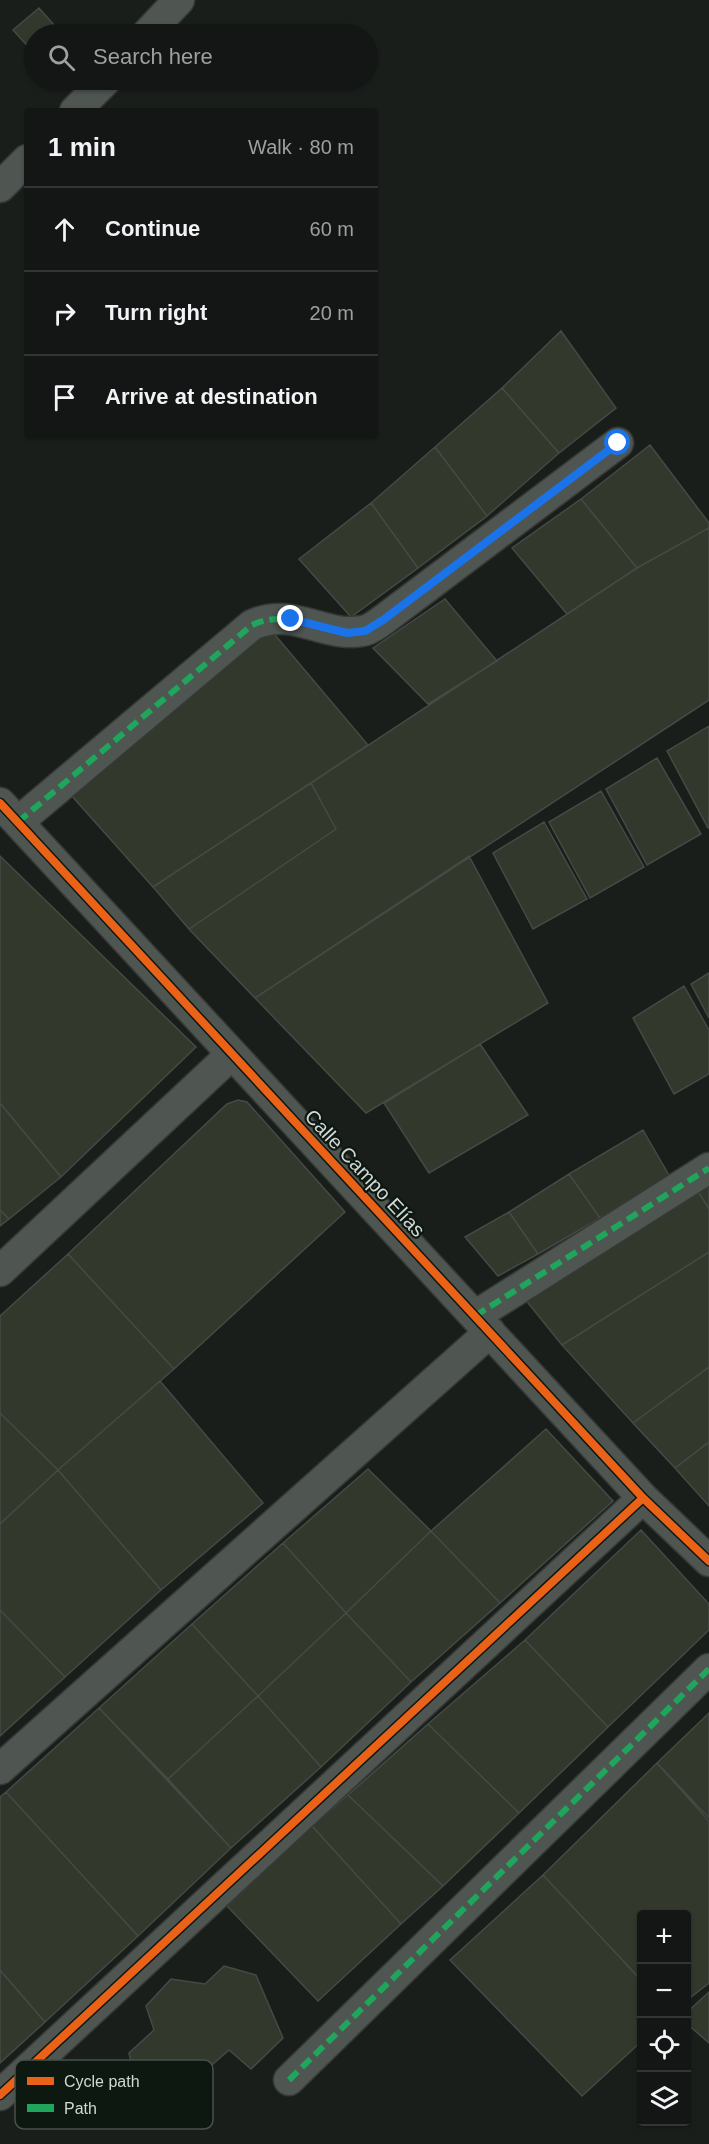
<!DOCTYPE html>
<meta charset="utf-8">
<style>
:root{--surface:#131614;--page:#1c1f1d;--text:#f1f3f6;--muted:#9d9fa0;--line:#323534}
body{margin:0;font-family:Helvetica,sans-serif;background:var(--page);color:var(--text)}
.controls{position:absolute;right:18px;bottom:18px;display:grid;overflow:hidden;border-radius:6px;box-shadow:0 2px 4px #0004}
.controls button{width:54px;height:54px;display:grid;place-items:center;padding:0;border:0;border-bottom:2px solid var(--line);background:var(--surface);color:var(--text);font:30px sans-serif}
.stop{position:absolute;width:18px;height:18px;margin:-14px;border:4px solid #1a73e8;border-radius:50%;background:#fff}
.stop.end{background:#1a73e8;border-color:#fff;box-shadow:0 2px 6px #0008}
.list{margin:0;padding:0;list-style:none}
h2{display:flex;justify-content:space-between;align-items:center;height:78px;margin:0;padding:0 24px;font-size:26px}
h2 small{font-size:20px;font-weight:400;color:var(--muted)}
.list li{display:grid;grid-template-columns:39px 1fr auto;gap:18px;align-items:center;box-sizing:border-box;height:84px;padding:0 24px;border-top:2px solid var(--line)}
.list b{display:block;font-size:22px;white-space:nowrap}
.list em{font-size:20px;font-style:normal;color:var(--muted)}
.icon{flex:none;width:33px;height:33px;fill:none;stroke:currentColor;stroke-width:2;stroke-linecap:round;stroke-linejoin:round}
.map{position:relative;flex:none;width:709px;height:2144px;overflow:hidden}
.search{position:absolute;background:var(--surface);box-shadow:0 2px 4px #0004;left:24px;top:24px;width:354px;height:66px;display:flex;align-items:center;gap:15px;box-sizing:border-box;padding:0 21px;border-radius:33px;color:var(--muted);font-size:22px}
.panel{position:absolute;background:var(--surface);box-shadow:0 2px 4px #0004;left:24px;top:108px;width:354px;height:330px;border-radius:6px}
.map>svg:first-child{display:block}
</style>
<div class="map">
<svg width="709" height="2144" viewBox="0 0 709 2144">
<rect width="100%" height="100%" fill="#191e1b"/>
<path fill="#32382b" stroke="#464a46" stroke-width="1.5" d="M39,8L62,34H34V53L13,30Z
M561,331L616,408L559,453L502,388Z
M502,388L559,453L487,516L435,447Z
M650,445L709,523V528L637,568L581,499Z
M435,447L487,516L418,568L371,503Z
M581,499L637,568L567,614L512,548Z
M371,503L418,568L351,617L299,559Z
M709,528V700L255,998L189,929L336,829L311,783L637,568Z
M445,599L497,661L428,704L373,648Z
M270,629L368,745L153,887L71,795Z
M709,726V827L708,828L667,751Z
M657,758L701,834L647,865L606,789Z
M311,783L336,829L189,929L153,887Z
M601,791L644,867L590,898L549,822Z
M544,822L587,899L533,929L493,853Z
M0,856L196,1047L61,1177L0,1103Z
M469,856L548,1003L366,1113L255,998Z
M709,973V1018L691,984Z
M684,986L709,1030V1074L674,1094L633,1018Z
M480,1044L528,1115L429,1173L384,1103Z
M238,1100L247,1102L345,1212L174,1369L68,1254L227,1104Z
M0,1103L61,1177L9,1219L0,1210Z
M643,1130L670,1177L600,1218L569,1174Z
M569,1174L600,1218L538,1254L509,1212Z
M709,1180V1209L696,1188Z
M696,1188L709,1209V1252L562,1345L524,1298Z
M0,1210L9,1219L0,1226Z
M509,1212L538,1254L498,1276L465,1237Z
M709,1252V1367L633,1423L562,1345Z
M68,1254L174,1369L58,1470L0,1413V1316Z
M709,1367V1442L675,1468L633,1423Z
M160,1381L263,1503L161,1590L58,1470Z
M0,1413L58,1470L0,1524Z
M546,1429L613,1501L500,1603L431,1531Z
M709,1442V1506L675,1468Z
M368,1469L431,1531L346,1613L283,1543Z
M58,1470L161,1590L65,1677L0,1610V1524Z
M641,1530L709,1604V1630L608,1727L525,1640Z
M431,1531L500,1603L411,1682L346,1613Z
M283,1543L346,1613L258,1696L192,1624Z
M0,1610L65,1677L0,1736Z
M346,1613L411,1682L321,1767L258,1696Z
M192,1624L258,1696L168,1779L99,1708Z
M525,1640L608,1727L519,1813L428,1724Z
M258,1696L321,1767L231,1848L168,1779Z
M99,1708L231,1848L138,1936L6,1792Z
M709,1713V1818L657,1763Z
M428,1724L519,1813L443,1886L348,1795Z
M657,1763L709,1821V1983L686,2001V1914H642V1981L543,1875Z
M6,1792L138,1936L45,2022L0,1970V1797Z
M348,1795L443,1886L401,1924L312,1826Z
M312,1826L401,1924L318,2001L227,1906Z
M543,1875L642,1981V2041L582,2096L450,1960Z
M224,1966L256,1975L283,2038L251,2069L229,2050L173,2099L137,2088L129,2053L154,2030L146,2006L171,1979L205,1984Z
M0,1970L45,2022L0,2063Z
M709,1992V2043L686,2023V2013Z"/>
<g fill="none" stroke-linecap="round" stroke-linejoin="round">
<defs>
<path id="street" d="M147,34L179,0
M75,111L106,80
M0,187L27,160
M0,803L643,1498L709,1561
M18,822L252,625C293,606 323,638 362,631C370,630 377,624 383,620L618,443
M0,1271L232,1054
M475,1316L709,1168
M0,1769L490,1332
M289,2080L709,1669
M0,2095L643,1498"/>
</defs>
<use href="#street" stroke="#363a36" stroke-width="33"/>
<use href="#street" stroke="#4f5551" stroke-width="30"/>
<path stroke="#20a55d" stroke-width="6" stroke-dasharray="12 6" stroke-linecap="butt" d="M18,822L252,625C293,606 323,638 362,631C370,630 377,624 383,620L618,443
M475,1316L709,1168
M289,2080L709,1669"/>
<defs>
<path id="cycleway" d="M0,803L643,1498L709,1561
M0,2095L643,1498"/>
</defs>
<use href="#cycleway" stroke="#0d1811" stroke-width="11"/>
<use href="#cycleway" stroke="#ea6118" stroke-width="8"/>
</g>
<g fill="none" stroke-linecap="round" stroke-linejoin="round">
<path stroke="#1a73e8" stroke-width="8" d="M291,619L347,633L365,631L383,620L618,443"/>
</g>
<g text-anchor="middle" stroke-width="4.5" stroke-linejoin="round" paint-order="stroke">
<g font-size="20" fill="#d1d8d3" stroke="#0d1811">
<text transform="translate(365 1173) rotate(47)" y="7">Calle Campo Elías</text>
</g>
</g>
<rect x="15" y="2060" width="198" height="69" rx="9" fill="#0d1811" stroke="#48524b" stroke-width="1.5"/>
<rect x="27" y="2077" width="27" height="8" fill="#ea6118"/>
<rect x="27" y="2104" width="27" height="8" fill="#20a55d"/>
<g font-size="16" fill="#d1d8d3">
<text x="64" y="2087">Cycle path</text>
<text x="64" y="2114">Path</text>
</g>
</svg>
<div class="controls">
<button>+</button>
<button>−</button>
<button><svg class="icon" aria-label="locate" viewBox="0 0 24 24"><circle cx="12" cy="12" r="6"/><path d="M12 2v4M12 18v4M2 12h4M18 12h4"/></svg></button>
<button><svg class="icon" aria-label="layers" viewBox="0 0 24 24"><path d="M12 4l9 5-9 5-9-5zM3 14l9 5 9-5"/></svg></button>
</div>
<div class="stop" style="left:618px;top:443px"></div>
<div class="stop end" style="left:291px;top:619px"></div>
<div class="search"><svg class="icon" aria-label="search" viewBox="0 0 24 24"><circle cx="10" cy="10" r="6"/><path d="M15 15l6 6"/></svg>Search here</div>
<section class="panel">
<h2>1 min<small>Walk · 80 m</small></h2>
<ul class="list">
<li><svg class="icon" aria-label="ahead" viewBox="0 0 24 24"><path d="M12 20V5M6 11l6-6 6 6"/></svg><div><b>Continue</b></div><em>60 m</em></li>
<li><svg class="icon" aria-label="right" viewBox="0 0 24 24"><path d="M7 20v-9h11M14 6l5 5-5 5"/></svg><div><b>Turn right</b></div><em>20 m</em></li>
<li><svg class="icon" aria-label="arrive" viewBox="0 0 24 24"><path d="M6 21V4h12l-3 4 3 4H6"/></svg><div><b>Arrive at destination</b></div></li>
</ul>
</section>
</div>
